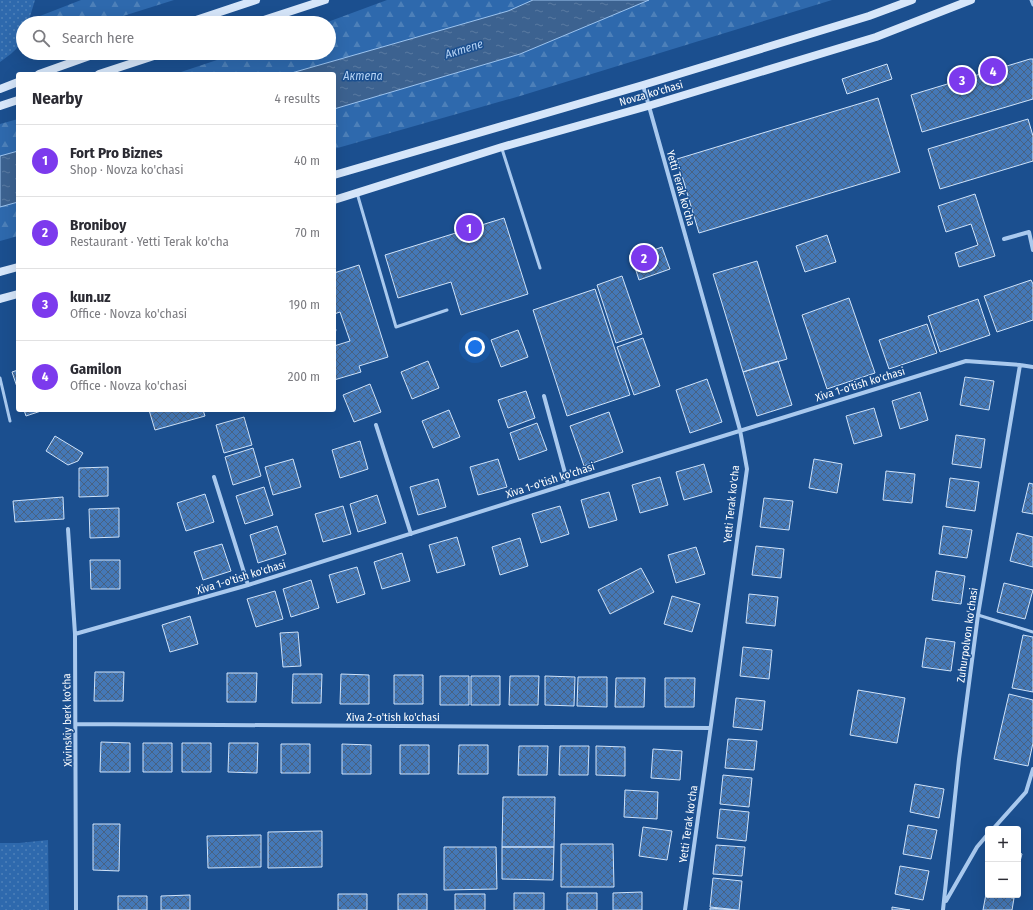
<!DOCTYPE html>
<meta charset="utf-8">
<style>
:root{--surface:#fff;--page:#f7f7f7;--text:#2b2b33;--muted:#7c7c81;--line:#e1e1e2;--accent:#7c3aed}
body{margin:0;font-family:"Fira Sans Condensed",sans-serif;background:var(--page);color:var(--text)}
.controls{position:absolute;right:12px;bottom:12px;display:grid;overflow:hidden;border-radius:4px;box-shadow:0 4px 16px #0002}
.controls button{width:36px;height:36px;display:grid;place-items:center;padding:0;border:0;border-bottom:1px solid var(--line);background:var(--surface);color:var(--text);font:20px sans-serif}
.you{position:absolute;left:475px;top:347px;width:14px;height:14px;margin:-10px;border:3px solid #fff;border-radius:50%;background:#1a73e8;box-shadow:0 0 0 6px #1a73e833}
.badge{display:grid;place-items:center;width:26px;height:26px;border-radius:50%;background:var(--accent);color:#fff;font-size:13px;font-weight:700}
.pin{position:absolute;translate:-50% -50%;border:2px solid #fff;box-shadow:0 1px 4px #0006}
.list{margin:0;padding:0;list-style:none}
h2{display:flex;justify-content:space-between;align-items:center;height:52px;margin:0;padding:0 16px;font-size:17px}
h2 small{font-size:13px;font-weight:400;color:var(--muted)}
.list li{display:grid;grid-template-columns:26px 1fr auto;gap:12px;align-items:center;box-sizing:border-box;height:72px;padding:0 16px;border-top:1px solid var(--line)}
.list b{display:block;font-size:15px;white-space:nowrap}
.list p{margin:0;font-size:13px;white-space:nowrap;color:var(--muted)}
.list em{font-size:13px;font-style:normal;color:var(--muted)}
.icon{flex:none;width:22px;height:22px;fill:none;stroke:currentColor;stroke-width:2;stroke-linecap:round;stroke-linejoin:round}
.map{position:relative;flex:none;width:1033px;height:910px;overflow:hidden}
.search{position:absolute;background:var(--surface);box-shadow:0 4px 16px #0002;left:16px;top:16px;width:320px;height:44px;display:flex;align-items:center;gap:10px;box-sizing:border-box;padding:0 14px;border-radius:22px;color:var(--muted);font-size:15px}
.panel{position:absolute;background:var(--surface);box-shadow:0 4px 16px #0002;left:16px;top:72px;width:320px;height:340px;border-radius:4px}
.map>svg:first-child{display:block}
</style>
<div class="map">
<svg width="1033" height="910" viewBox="0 0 1033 910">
<defs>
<pattern id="grass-dots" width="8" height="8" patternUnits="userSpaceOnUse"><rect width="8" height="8" fill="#2e69ad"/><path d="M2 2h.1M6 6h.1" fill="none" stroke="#4d80b9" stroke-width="1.8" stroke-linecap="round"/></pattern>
<pattern id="forest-firs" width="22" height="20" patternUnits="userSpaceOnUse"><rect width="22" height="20" fill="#2e69ad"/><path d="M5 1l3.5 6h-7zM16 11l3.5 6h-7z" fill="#4d80b9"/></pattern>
<pattern id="water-ripples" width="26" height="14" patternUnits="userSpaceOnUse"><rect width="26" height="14" fill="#3c6290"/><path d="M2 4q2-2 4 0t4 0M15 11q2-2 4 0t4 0" fill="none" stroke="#597aa1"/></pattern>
<pattern id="building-cross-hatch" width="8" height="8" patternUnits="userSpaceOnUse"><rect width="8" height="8" fill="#4478b7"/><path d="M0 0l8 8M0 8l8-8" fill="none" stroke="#486282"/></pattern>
</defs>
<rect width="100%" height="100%" fill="#1b4f8f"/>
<path fill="url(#grass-dots)" d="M0,0H35L28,23H23C23,46 18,49 0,62Z
M48,840L49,910H0V843H19Z"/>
<path fill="url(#forest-firs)" d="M81,0H174L101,23H43L40,16Z
M387,0H533L508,11L288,74H175L238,53H329V23H325Z
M649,0H832L520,96L334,149V109L520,54Z
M18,119V151L0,156V124Z
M18,202V236L0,241V207Z"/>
<path fill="url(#water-ripples)" stroke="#9cc4f0" d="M533,0H649L520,54L334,109V74H288L508,11Z
M18,151V202L0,207V156Z"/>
<path fill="url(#building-cross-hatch)" stroke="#cfe3fa" d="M1030,59H1033V99L922,132L911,95Z
M887,64L892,79L847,94L842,79Z
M878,98L900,172L699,233L677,159Z
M1028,119L1033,136V161L940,189L928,149Z
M975,194L995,256L959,267L955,253L978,245L971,224L946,232L938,206Z
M504,218L528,294L461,315L451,282L398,298L385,255Z
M827,235L836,262L805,272L796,246Z
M662,247L670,269L639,280L632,258Z
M757,261L787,359L743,372L713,274Z
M359,265L388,357L359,366L361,372L334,380V346L350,341L340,312L334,314V273Z
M622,276L642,334L616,343L597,285Z
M1031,280L1033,284V320L997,332L984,296Z
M595,289L630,395L567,416L533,310Z
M849,298L875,373L827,389L802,315Z
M978,299L990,335L940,352L928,316Z
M927,324L937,353L889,369L879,340Z
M518,330L528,357L501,367L491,340Z
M643,338L660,386L634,395L617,347Z
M428,361L439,388L412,399L401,372Z
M778,361L792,405L757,416L743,372Z
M18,370V390L12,372Z
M965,377L994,381L989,410L960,405Z
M707,379L722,422L690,433L676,390Z
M370,384L381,412L354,422L343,395Z
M526,391L535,418L508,428L498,400Z
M920,392L928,420L900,429L892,401Z
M874,408L882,436L854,444L846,416Z
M24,410H44L26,416Z
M149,410H203L205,416L155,430Z
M449,410L460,437L433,448L422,421Z
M609,412L623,452L584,466L570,426Z
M244,417L252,445L224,453L216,425Z
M537,423L547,450L519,460L510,433Z
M956,435L985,439L981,468L952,464Z
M55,436L83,453L78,461L68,465L46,451Z
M360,441L368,469L340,478L332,450Z
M253,448L261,476L233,485L225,457Z
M293,459L301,487L273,495L265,467Z
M498,459L507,487L478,495L470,467Z
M814,459L842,464L837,493L809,488Z
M704,464L712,492L684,500L676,472Z
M108,467V496L79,497V468Z
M886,471L915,474L912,503L883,500Z
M660,477L668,505L640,513L632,485Z
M950,478L979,482L975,511L946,507Z
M438,479L446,507L418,515L410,487Z
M1029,483L1033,484V514L1022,512Z
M264,487L273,515L245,524L236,496Z
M609,492L617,520L589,528L581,500Z
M205,494L214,522L186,531L177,503Z
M377,495L386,523L358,532L350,504Z
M63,497L64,519L15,522L13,501Z
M764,498L793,501L789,530L760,527Z
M343,506L351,534L323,542L315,514Z
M560,506L569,534L541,543L532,514Z
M119,508V537L90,538L89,509Z
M277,526L286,554L258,563L250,535Z
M943,526L972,530L967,558L939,554Z
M1017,533L1033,537V567L1010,561Z
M457,537L465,565L437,573L429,545Z
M520,538L528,566L500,575L492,547Z
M222,544L231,571L203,580L194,552Z
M756,546L784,549L781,578L752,575Z
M696,547L705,574L676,583L668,555Z
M402,553L410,581L382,589L374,562Z
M90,560H120V589H91Z
M357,567L365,594L337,603L329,575Z
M641,568L654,592L610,614L598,590Z
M936,571L965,576L961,604L932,600Z
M311,580L319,608L291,617L283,589Z
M1004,583L1033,590L1025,619L997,612Z
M275,591L283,619L256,627L247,599Z
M749,594L778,597L775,626L746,623Z
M672,596L700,604L692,632L664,624Z
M190,616L198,644L170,652L162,625Z
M298,632L301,666L283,667L280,633Z
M1023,635L1033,637V692L1012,688Z
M926,638L955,642L951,671L922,667Z
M743,647L772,650L769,679L740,676Z
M95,672H124L123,701H94Z
M227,673H257L256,702H227Z
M293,674H322L321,703H292Z
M341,674L369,675V704H340Z
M394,675H423V704H394Z
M440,676H469V705H440Z
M471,676H500V705H471Z
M510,676H539L538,705H509Z
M545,676L575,677L574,706L545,705Z
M578,677H607V707L577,706Z
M616,678H645L644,707H615Z
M665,678H695L694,707H665Z
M858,690L905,698L897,743L850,735Z
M1009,694L1033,700V743L1028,766L994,759Z
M736,698L765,701L762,730L733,727Z
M728,739L757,741L754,770L725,768Z
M101,742L130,743V772H100Z
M143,743H172V772H143Z
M182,743H211V772H182Z
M229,743H258L257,773L228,772Z
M281,744H310V773H281Z
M342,744L371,745V774H342Z
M400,745H429V774H400Z
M459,745H488V774H458Z
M519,746H548L547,775H518Z
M560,746H589L588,775H559Z
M596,746L625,747V776L596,775Z
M653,749L682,751L680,780L651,778Z
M723,775L752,778L749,807L720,804Z
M915,784L944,789L939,818L910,812Z
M625,790L658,792L657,819L624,817Z
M503,797H555L554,847H502Z
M720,809L749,812L746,841L717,838Z
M93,824H120L119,871L93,870Z
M908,825L937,830L931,859L903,854Z
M643,827L672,831L667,860L639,856Z
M322,831V867L268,868V832Z
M261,835V867L208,868L207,836Z
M561,844H613L614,887H561Z
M716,845L745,847L742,876L713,874Z
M444,847H496L497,889L444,890Z
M502,847H554L553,880L502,879Z
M1018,852L1022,854L1018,869Z
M900,866L929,871L923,900L895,894Z
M713,878L742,881L739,910L710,907Z
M642,892V910H613V893Z
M514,893H544V910H514Z
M567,893H597V910H567Z
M338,894H367V910H338Z
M398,894H427V910H398Z
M455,894H485V910H455Z
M986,894L988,895L1014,898L1012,910H983Z
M190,895V910H161V896Z
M118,896H147V910H118Z
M892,907L910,910H892Z
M710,908L735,910H710Z"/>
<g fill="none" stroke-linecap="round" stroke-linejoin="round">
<path stroke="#a9c9ee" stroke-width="3" d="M1031,0L1033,5
M502,149L540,268
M357,193L396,327L447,310
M334,330H335
M0,378L10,421
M978,615L1033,632"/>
<path stroke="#a9c9ee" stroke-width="4" d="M643,85L740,430L747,469L685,910
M1004,239L1029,232L1033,250
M544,396L568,484
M376,425L411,534
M214,477L248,585
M68,529L75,634L76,910
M75,634L248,585L568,484L966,361L1020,365L1033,367
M76,724L710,728
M993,829L1026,792L1033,769
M946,901L977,847L988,834
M943,910L959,759L978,615L1020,365"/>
<path stroke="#d6e6fa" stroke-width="8" d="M187,23L256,0
M255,23L325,0
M39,74L98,53
M99,74L163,53
M0,89L18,82
M0,106L18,100
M334,175L643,85L869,16L912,0
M334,200L502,147L648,106L876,37L971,0
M0,272L18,267
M0,299L18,294"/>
</g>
<g text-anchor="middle" stroke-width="3" stroke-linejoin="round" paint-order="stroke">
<g font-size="11" fill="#fff" stroke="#1b4f8f">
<text transform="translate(651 93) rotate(-16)" y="4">Novza ko'chasi</text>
<text transform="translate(681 188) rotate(74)" y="4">Yetti Terak ko'cha</text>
<text transform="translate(860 384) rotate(-17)" y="4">Xiva 1-o'tish ko'chasi</text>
<text transform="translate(550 480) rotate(-18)" y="4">Xiva 1-o'tish ko'chasi</text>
<text transform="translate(731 504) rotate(-84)" y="4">Yetti Terak ko'cha</text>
<text transform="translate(241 577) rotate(-17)" y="4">Xiva 1-o'tish ko'chasi</text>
<text transform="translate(967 635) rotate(-82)" y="4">Zuhurpolvon ko'chasi</text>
<text x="393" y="721">Xiva 2-o'tish ko'chasi</text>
<text transform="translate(67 720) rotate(-91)" y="4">Xivinskiy berk ko'cha</text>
<text transform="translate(688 824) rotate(-82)" y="4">Yetti Terak ko'cha</text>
</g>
<g font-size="12" font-style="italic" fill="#b5d3f5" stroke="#1b4f8f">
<text transform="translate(464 49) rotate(-17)" y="4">Актепе</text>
<text x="363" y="80">Актепа</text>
</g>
</g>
</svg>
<div class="controls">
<button>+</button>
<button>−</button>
</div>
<div class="you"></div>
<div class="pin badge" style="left:469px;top:228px">1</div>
<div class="pin badge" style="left:644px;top:258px">2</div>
<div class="pin badge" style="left:962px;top:80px">3</div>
<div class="pin badge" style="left:993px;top:71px">4</div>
<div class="search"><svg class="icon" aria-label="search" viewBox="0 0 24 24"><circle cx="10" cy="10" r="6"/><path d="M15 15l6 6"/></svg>Search here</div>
<section class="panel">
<h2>Nearby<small>4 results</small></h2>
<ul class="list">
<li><span class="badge">1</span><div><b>Fort Pro Biznes</b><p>Shop · Novza ko'chasi</p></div><em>40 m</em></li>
<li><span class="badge">2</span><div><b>Broniboy</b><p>Restaurant · Yetti Terak ko'cha</p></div><em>70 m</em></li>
<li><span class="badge">3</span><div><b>kun.uz</b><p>Office · Novza ko'chasi</p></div><em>190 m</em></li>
<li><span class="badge">4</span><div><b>Gamilon</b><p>Office · Novza ko'chasi</p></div><em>200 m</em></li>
</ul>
</section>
</div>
